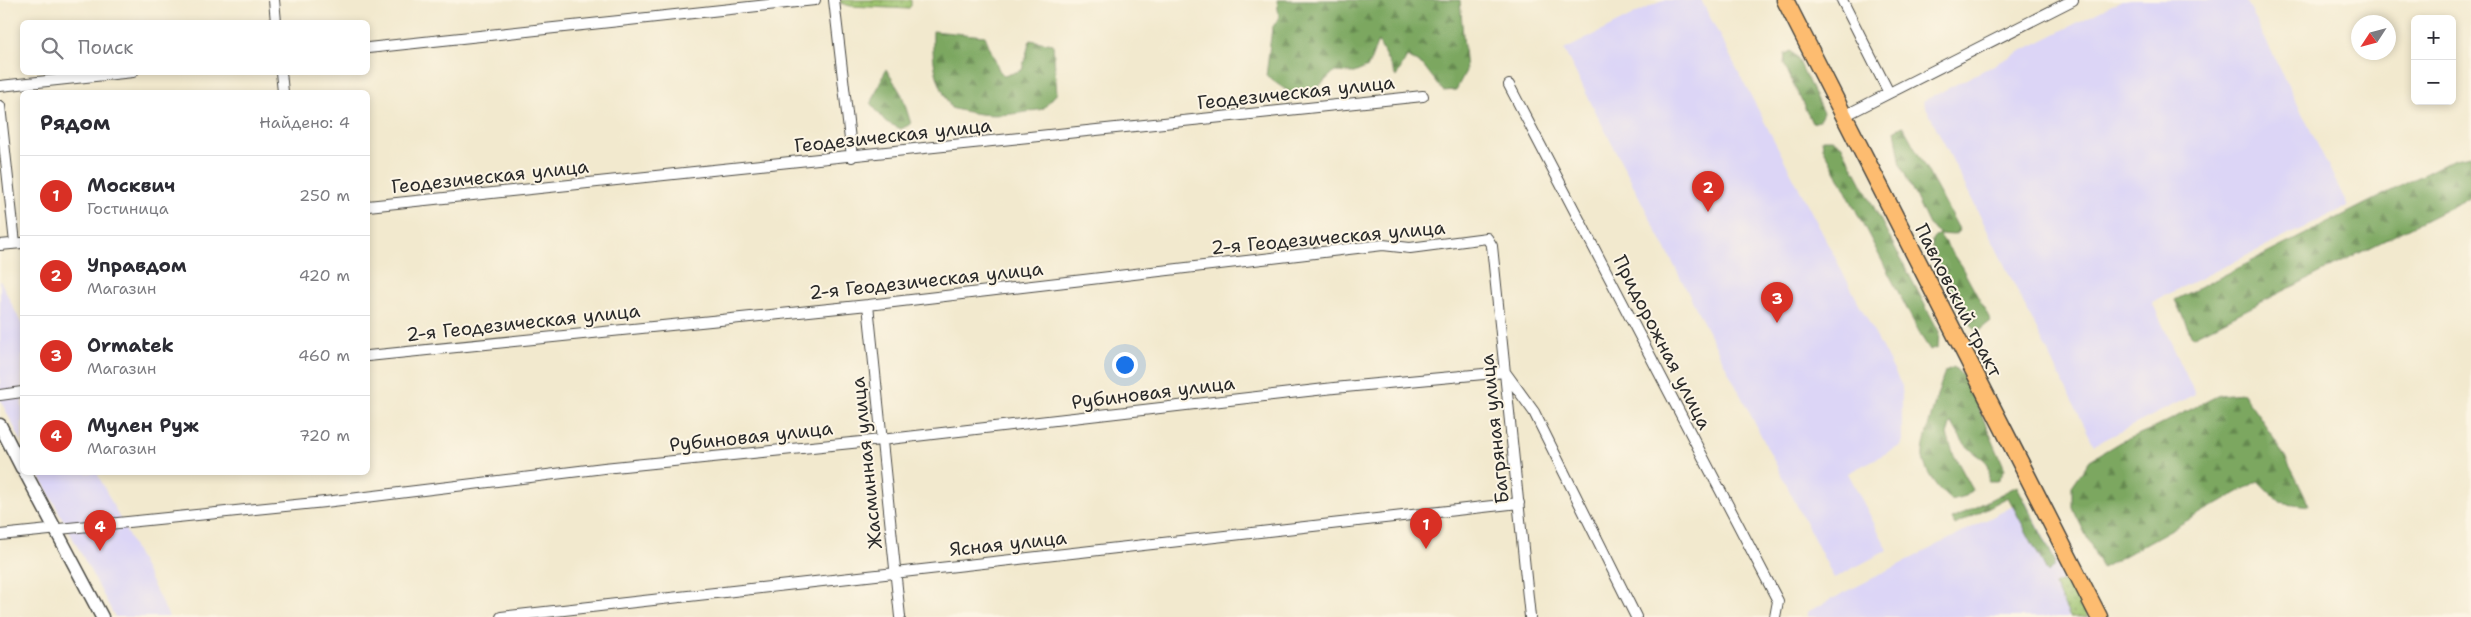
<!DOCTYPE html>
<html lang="ru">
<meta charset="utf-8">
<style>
:root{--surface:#fff;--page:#f7f7f7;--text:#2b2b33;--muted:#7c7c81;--line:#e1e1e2;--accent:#d93025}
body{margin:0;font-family:"Shantell Sans",sans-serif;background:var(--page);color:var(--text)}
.controls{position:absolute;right:15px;top:15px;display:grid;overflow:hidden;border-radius:8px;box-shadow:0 2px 8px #0003}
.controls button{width:45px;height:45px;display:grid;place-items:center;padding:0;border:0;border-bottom:1px solid var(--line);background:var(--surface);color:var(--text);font:25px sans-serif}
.compass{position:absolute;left:2351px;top:15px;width:45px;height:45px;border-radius:50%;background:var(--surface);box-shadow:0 2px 8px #0003;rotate:234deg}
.you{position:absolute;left:1124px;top:364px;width:18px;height:18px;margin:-12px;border:4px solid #fff;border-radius:50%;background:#1a73e8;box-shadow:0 0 0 8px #1a73e833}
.badge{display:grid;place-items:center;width:32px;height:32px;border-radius:50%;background:var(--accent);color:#fff;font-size:16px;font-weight:700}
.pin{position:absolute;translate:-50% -41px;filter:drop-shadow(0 1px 2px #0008)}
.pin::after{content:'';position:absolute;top:26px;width:18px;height:15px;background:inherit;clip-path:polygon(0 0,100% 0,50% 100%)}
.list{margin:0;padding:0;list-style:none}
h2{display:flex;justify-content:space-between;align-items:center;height:65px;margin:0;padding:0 20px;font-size:21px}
h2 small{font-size:16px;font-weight:400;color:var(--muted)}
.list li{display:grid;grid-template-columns:32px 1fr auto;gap:15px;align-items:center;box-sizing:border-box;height:80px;padding:0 20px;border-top:1px solid var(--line)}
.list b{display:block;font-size:19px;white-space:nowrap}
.list p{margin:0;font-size:16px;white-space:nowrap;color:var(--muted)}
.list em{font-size:16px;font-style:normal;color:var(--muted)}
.icon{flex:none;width:28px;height:28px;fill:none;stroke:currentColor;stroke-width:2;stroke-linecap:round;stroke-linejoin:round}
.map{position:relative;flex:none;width:2471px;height:617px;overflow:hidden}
.search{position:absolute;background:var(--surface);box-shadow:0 2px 8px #0003;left:20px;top:20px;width:350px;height:55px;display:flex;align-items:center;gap:12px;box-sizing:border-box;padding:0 18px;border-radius:8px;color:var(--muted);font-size:19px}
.panel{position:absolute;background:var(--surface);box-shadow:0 2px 8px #0003;left:20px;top:90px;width:350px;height:385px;border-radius:8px}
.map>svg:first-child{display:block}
</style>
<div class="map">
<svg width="2471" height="617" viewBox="0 0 2471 617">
<defs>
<pattern id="grass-dots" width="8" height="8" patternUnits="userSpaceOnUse" patternTransform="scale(1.25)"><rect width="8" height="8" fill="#9ac16c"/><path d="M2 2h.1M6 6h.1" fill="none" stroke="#7e9d59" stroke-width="1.8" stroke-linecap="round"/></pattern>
<pattern id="forest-firs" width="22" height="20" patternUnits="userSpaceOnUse" patternTransform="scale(1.25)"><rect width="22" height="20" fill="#7ba760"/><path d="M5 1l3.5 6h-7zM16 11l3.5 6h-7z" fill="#65884f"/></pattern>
</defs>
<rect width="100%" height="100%" fill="#fcf5e5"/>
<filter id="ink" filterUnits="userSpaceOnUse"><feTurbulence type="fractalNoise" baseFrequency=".02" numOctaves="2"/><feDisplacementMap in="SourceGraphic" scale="10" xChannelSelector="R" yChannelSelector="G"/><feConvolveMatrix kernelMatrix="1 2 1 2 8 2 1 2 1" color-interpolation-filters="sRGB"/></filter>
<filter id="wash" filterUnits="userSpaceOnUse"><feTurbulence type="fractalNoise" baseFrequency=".0096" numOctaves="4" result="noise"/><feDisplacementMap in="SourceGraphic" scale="20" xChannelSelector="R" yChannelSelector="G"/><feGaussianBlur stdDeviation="1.12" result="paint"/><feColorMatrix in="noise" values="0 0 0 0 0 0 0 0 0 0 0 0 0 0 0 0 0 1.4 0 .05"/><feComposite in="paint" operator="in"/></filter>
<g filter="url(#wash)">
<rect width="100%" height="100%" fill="#f2e9ce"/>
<path fill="#dcd5f6" d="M1663,0H1701L1902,386V445L1848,473L1888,550L1834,578L1564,50Z
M2122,0H2246L2348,206L2152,302L2195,394L2094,445L1923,101Z
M0,280L22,325V442L0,400Z
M38,473H97L169,617H115Z
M2025,500L2085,617H1808L1807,612Z"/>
<path fill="url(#grass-dots)" stroke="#62764c" d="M840,0H911V6L908,9L851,6L840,3Z
M2067,579L2069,580L2088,617H2070L2054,585Z"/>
<path fill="url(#forest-firs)" stroke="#536946" d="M1277,0H1460L1466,71L1456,90L1443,91L1423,65L1407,57L1396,77L1378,41L1368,67L1354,73L1334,72L1312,93L1289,92L1266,76L1272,28L1279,18Z
M933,31L985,36L999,70L1004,76L1022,70L1030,40L1053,44L1057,93L1043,109C1006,116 987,118 951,108C935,78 932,64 933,31Z
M1791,51L1797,57L1823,113L1819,121L1812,123L1784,64L1785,54Z
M886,69L902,95L911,124L901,129L886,122L871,104Z
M1903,126L1960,231L1954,235L1939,234L1961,266L1991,321L1977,332L1967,319L1932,253V240L1939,233L1929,225L1901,166L1895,130Z
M1822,139H1832L1842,146L1939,332L1938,347L1930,350L1921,336L1823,147Z
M2471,156V197L2192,337L2175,300L2454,159Z
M1954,367L1966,379L2005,469L1998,481H1988C1993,458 1982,461 1969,448C1961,442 1957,430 1951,422L1947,435L1954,455L1973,490L1966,496L1951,500C1938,490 1926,474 1923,458C1921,444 1940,387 1945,371Z
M2242,393C2270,428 2291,465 2309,506L2279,502L2258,481L2102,568L2072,507V486L2090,460L2120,442L2156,427L2219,395Z
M2017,486L2055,561L2053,568L2048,573L2008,497L1955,525L1952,519Z"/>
</g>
<g filter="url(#ink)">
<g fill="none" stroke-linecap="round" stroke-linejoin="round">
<defs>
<path id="minor" d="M274,0L276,22
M834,0L852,157
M1842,0L1889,93
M368,48L815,0
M281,72L283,92
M1509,85L1778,601L1775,617
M0,86L133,72
M0,106L15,243
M1844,116L2073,0
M368,206L1423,96
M0,245L22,243
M868,305L900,617
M368,356L868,305L1383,245L1410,248L1487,238L1492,246L1530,617
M0,395L22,392
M0,535L325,502L604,468L881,440L1334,388L1505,372L1534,412L1636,617
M501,617L1519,503"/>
<path id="tertiary" d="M0,425L22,468
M25,472L102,617"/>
<path id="primary" d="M1785,0L2099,617"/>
</defs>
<use href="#minor" stroke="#494843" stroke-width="12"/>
<use href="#tertiary" stroke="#494843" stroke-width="15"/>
<use href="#primary" stroke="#494843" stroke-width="19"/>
<use href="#minor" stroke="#fff" stroke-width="10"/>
<use href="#tertiary" stroke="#fff" stroke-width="12"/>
<use href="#primary" stroke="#fdbc6f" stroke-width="16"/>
</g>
</g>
<g text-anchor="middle" stroke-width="4" stroke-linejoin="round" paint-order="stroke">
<g font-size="19" fill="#2b2b2b" stroke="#fcf5e5">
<text transform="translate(1296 92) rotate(-6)" y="7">Геодезическая улица</text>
<text transform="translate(893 135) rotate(-6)" y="7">Геодезическая улица</text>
<text transform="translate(490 176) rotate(-6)" y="7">Геодезическая улица</text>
<text transform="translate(1328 237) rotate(-5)" y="7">2-я Геодезическая улица</text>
<text transform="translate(926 280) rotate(-6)" y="7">2-я Геодезическая улица</text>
<text transform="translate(1959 300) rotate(63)" y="7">Павловский тракт</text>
<text transform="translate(523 322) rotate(-6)" y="7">2-я Геодезическая улица</text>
<text transform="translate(1663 342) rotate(63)" y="7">Придорожная улица</text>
<text transform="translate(1153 392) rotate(-7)" y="7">Рубиновая улица</text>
<text transform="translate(1494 429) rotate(-96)" y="7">Багряная улица</text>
<text transform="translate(751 436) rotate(-6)" y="7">Рубиновая улица</text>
<text transform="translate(866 463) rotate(-96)" y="7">Жасминная улица</text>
<text transform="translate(1008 543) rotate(-6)" y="7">Ясная улица</text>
</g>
</g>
</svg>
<div class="controls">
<button>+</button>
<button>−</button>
</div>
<svg class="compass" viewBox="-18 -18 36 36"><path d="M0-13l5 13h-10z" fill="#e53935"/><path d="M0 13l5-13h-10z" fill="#7c7c81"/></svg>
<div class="you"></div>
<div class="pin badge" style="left:1426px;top:549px">1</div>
<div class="pin badge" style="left:1708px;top:212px">2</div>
<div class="pin badge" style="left:1777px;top:323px">3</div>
<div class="pin badge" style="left:100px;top:551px">4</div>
<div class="search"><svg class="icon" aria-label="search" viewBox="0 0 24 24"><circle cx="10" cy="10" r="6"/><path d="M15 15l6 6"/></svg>Поиск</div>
<section class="panel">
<h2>Рядом<small>Найдено: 4</small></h2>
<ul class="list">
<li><span class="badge">1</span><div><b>Москвич</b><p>Гостиница</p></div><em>250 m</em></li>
<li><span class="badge">2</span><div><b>Управдом</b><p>Магазин</p></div><em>420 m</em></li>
<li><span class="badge">3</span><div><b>Ormatek</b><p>Магазин</p></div><em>460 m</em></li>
<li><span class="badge">4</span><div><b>Мулен Руж</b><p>Магазин</p></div><em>720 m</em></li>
</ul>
</section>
</div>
